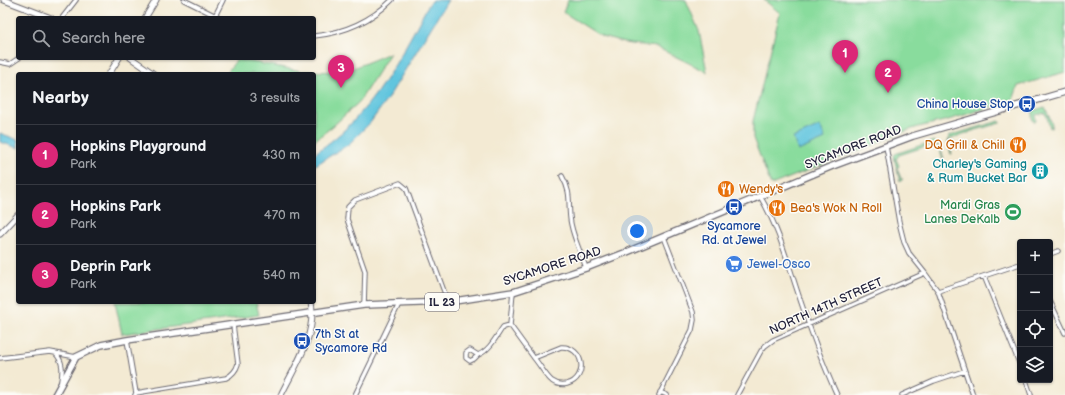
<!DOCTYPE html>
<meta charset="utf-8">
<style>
:root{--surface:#171b24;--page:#242831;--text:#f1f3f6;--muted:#9ea1a6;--line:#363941;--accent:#db2777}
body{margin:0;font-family:"Balsamiq Sans",sans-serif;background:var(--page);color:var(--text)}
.controls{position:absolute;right:12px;bottom:12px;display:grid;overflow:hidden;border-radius:4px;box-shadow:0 1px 3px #0004}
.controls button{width:36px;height:36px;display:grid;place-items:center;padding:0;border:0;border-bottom:1px solid var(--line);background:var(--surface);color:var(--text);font:20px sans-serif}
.you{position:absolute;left:637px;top:231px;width:14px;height:14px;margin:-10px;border:3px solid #fff;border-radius:50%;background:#1a73e8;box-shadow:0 0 0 6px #1a73e833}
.badge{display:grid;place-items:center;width:26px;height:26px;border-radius:50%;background:var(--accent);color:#fff;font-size:13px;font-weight:700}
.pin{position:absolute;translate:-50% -33px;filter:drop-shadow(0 1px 2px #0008)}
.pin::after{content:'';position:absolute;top:21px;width:14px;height:12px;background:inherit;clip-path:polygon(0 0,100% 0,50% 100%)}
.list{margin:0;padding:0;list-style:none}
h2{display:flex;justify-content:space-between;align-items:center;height:52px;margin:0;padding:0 16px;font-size:17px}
h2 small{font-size:13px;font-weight:400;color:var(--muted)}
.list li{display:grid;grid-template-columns:26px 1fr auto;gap:12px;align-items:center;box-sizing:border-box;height:60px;padding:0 16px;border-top:1px solid var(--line)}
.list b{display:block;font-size:15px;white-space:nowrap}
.list p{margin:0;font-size:13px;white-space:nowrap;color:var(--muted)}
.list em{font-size:13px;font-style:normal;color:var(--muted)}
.icon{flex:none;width:22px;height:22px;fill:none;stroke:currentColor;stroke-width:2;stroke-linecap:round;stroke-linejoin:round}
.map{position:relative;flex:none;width:1065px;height:395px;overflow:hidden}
.search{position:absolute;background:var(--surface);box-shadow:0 1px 3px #0004;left:16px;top:16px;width:300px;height:44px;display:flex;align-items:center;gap:10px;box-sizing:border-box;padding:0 14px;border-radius:4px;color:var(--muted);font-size:15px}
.panel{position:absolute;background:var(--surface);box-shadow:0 1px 3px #0004;left:16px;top:72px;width:300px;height:232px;border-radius:4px}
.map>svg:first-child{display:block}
</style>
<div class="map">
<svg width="1065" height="395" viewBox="0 0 1065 395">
<rect width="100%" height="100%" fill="#fdfcf7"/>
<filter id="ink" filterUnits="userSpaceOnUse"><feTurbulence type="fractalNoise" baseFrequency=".025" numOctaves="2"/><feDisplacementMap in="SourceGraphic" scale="8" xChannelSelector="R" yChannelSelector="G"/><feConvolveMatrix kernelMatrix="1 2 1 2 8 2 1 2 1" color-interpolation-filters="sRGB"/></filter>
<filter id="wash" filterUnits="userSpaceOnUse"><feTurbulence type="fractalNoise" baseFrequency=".012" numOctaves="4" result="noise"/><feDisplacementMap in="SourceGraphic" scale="16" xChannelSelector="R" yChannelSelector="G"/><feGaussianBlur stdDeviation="0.9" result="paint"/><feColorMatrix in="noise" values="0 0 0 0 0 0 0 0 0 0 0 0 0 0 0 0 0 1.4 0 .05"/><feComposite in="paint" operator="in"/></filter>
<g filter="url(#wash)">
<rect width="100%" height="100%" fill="#f3ead3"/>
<path fill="#89dc9d" stroke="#567f6c" d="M568,0H686L699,31L707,72L656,47L624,43L602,37L563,12Z
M764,0H1065V72L1018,86L1013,100L948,120L918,127L894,135L875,144L771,185L753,138V121L780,13Z
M390,53L359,102L333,126L314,141V74H226L237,59L301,71L344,72Z
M1045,107L1052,124L1051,128H1050L1047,117L1045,113L1035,115L1036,120L1035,122L1033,121L1032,117L1033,111Z
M999,121L1000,123L969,132V133H966L950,139L949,143L952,154H951L948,143L949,136Z
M934,141C940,146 945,157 943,164H941L943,160L939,147L936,145L934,147L930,145L899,155L896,159L899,166L897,168L901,179H903L900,182L894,157L895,154Z
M115,302H256L259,315L122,334Z"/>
<path fill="#60c5de" stroke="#41748c" d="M433,0H448L388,98L370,123L349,144L314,166V154C329,143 344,132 356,118C387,85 407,43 429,4Z
M820,126L825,139L798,151L793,138Z
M0,133L18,140V148L0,142Z"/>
</g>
<g filter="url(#ink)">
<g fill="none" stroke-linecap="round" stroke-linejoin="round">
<defs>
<path id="street" d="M184,0L220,18
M215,16L223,0
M62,18L76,0
M314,36C343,33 371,21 392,0
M0,62L10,64L19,58
M886,146L899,222L904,242L909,253L925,273L938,291L973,395
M562,176C573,195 567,204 571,224C574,239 581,253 586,268
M760,196C777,225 786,256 796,287C808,324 821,360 837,395
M1050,254L1058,251
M984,276L1020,365
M938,291L1020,264
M1050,301L1065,333
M364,305L365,271L347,219L348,207L355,200L400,183L406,188L448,302
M510,325L534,358
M510,325L513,292
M127,340L136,393L135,395
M561,347C584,346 589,378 567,384C562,385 556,384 552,381C545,375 540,365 534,358Z
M470,350L478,355L474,359L470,361L466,358V353Z
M55,353C63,361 63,370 61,381
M478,355C490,350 496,337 503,327L510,325
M0,358L50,352L76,357
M1026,380L1031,395
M660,392L667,395
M136,393L226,378C232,375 236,371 238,364L233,325
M355,395L399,304
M659,395L692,330L694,320L693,312L664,237
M737,395L761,351L765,346L773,340L925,273
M902,395L934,381L964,371"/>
<path id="secondary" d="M4,0L51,18
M145,18L156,0
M131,58L154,74
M109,74L119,58
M0,234L18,215
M281,395C295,366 317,335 311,302"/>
<path id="primary" d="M55,395L76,357L101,345L127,340L364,305L448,302L513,292L586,268L627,252L830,167L913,136L1065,92"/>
</defs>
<use href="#street" stroke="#6b6870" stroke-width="5.5"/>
<use href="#secondary" stroke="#6b6870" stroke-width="7"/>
<use href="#primary" stroke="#6b6870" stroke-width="8"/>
<use href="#street" stroke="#fff" stroke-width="3.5"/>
<use href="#secondary" stroke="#fff" stroke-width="5"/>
<use href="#primary" stroke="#fff" stroke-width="5.5"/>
</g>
</g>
<defs>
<symbol id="bus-disc" viewBox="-11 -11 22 22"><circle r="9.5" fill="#1a4fb4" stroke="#fdfcf7"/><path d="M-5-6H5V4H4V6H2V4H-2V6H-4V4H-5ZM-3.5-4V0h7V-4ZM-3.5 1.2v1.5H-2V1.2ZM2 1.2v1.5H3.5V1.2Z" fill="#fff"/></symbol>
<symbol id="restaurant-disc" viewBox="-11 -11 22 22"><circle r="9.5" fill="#e8710a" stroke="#fdfcf7"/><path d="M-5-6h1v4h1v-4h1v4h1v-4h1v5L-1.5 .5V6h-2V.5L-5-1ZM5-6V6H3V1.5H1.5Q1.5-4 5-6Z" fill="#fff"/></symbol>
<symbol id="building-disc" viewBox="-11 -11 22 22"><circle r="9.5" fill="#0f9aa8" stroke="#fdfcf7"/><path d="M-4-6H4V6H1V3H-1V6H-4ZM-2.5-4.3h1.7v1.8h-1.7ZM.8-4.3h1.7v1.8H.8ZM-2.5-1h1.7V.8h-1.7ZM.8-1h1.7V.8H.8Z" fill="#fff"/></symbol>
<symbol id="stadium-disc" viewBox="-11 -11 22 22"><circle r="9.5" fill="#2e9e5b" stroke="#fdfcf7"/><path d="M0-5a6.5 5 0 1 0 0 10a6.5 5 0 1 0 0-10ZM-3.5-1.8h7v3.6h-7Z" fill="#fff"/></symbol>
<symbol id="supermarket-disc" viewBox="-11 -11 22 22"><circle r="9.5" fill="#3f7fe0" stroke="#fdfcf7"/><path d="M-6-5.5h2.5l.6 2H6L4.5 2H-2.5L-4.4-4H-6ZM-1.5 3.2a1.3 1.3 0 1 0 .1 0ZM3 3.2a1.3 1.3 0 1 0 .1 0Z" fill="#fff"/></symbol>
</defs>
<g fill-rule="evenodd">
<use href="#bus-disc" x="1017" y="94" width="20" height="20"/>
<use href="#restaurant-disc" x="1008" y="135" width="20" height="20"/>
<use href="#building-disc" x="1030" y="161" width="20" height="20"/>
<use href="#restaurant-disc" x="716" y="179" width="20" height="20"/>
<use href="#bus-disc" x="724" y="197" width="20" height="20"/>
<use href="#restaurant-disc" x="767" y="198" width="20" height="20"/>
<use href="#stadium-disc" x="1003" y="202" width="20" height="20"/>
<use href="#supermarket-disc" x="724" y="254" width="20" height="20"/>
<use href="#bus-disc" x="292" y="331" width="20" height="20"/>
</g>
<g text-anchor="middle" stroke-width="3" stroke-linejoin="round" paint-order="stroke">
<rect fill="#fdfcf7" stroke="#646373" stroke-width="1" x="425" y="293" width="34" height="18" rx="3"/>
<g font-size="11" font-weight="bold" fill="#22223b">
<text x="442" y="306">IL 23</text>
</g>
<g font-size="12" fill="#164399" stroke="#fdfcf7" text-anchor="end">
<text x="1014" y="108">China House Stop</text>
<text x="734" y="230" text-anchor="middle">Sycamore<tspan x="734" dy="14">Rd. at Jewel</tspan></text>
<text x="315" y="338" text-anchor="start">7th St at<tspan x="315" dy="14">Sycamore Rd</tspan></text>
</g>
<g font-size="12" fill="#c56008" stroke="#fdfcf7" text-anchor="start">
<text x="1005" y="149" text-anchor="end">DQ Grill &amp; Chill</text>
<text x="739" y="193">Wendy's</text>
<text x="790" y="212">Bea's Wok N Roll</text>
</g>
<g font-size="12" fill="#22223b" stroke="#fdfcf7">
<text transform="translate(853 147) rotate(-21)" y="4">SYCAMORE ROAD</text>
<text transform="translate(552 266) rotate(-18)" y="4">SYCAMORE ROAD</text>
<text transform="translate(826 306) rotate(-24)" y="4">NORTH 14TH STREET</text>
</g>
<g font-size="12" fill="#0d838f" stroke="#fdfcf7" text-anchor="end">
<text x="1027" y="168">Charley's Gaming<tspan x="1027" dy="14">&amp; Rum Bucket Bar</tspan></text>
</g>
<g font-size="12" fill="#27864d" stroke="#fdfcf7" text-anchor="end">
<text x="1000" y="209">Mardi Gras<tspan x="1000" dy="14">Lanes DeKalb</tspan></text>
</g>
<g font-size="12" fill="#366cbe" stroke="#fdfcf7" text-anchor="start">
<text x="747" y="268">Jewel-Osco</text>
</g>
</g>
</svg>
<div class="controls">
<button>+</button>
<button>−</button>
<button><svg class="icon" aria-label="locate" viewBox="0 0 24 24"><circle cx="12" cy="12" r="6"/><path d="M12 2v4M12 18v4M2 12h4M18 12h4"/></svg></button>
<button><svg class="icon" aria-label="layers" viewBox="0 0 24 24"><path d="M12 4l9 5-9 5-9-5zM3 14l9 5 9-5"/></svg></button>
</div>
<div class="you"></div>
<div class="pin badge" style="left:845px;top:73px">1</div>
<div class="pin badge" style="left:888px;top:93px">2</div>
<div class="pin badge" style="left:341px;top:88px">3</div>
<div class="search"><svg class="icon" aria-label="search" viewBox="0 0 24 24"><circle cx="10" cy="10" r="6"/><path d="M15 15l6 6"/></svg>Search here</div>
<section class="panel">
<h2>Nearby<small>3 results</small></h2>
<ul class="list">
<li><span class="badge">1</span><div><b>Hopkins Playground</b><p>Park</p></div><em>430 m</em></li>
<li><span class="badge">2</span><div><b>Hopkins Park</b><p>Park</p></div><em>470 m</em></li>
<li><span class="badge">3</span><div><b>Deprin Park</b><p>Park</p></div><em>540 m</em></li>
</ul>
</section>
</div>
